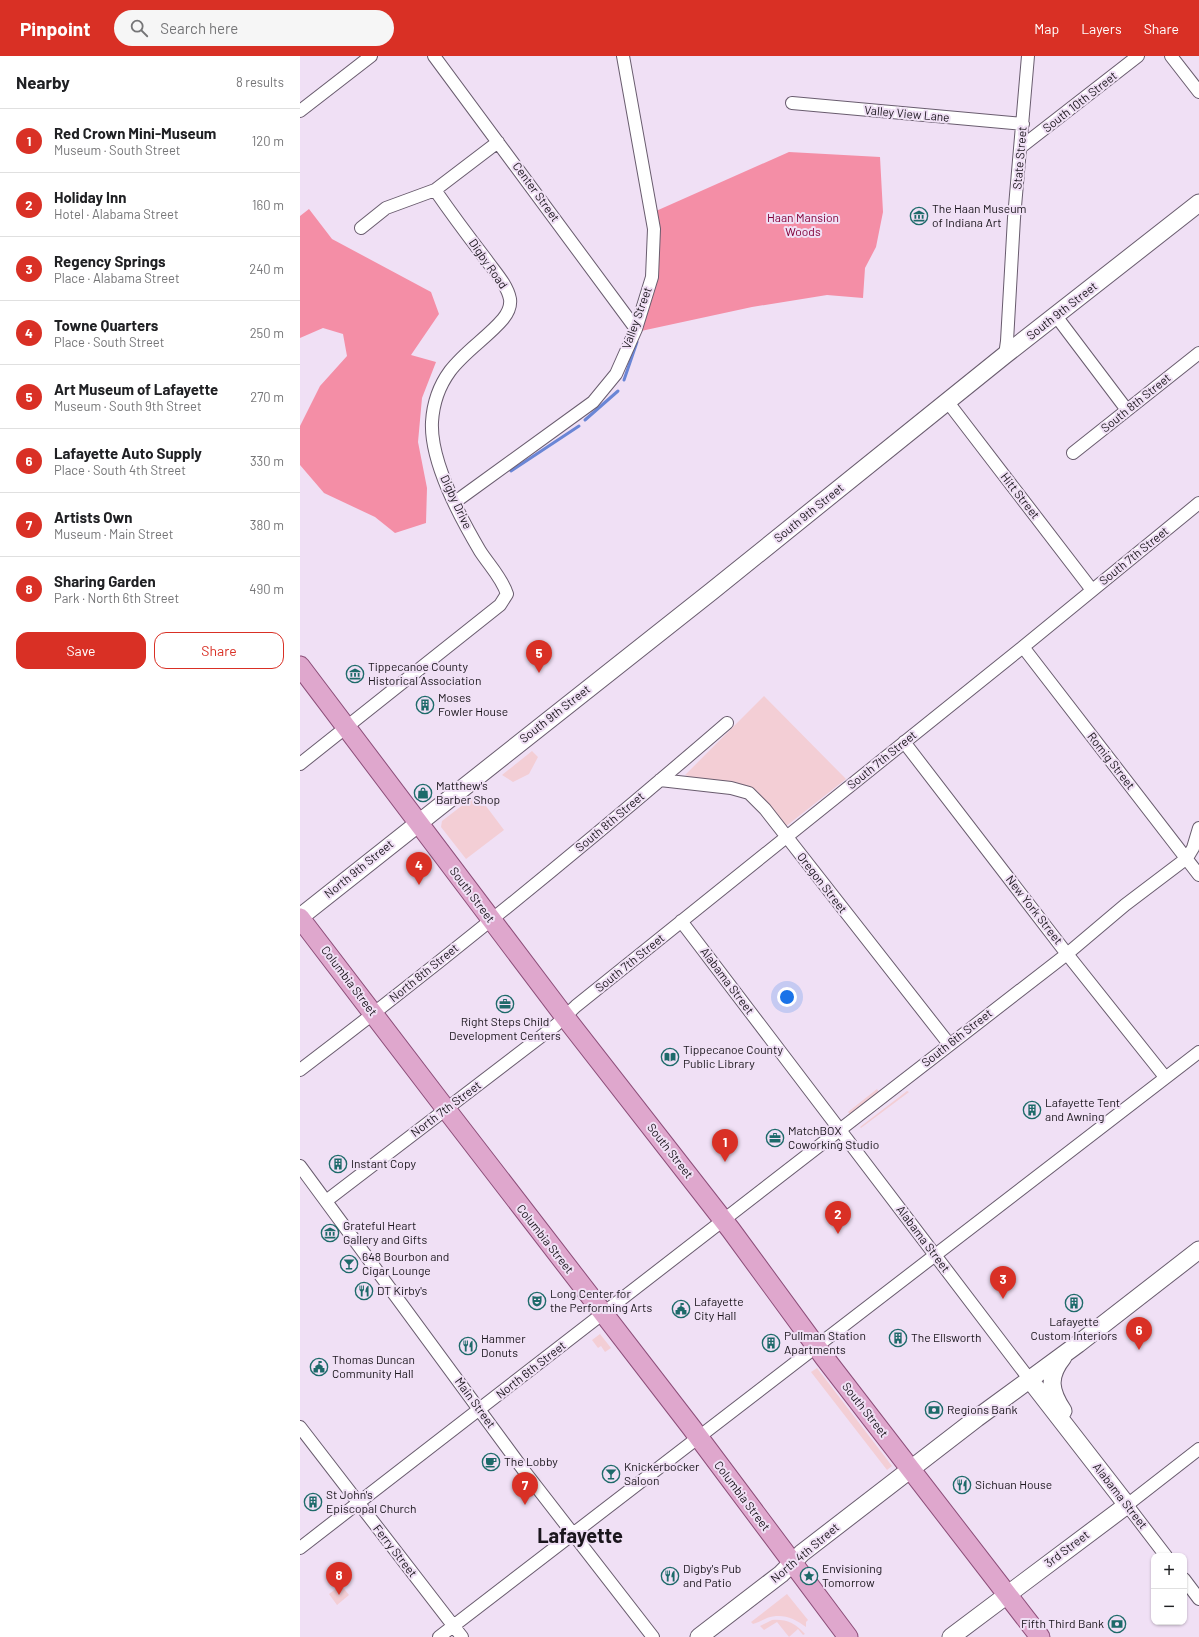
<!DOCTYPE html>
<meta charset="utf-8">
<style>
:root{--surface:#fff;--page:#f6f6f6;--text:#202124;--muted:#757577;--line:#e0e0e0;--accent:#d93025}
body{margin:0;font-family:Barlow,sans-serif;background:var(--page);color:var(--text)}
.controls{position:absolute;right:12px;bottom:12px;display:grid;overflow:hidden;border-radius:8px;box-shadow:0 1px 3px #0004}
.controls button{width:36px;height:36px;display:grid;place-items:center;padding:0;border:0;border-bottom:1px solid var(--line);background:var(--surface);color:var(--text);font:20px sans-serif}
.you{position:absolute;left:487px;top:941px;width:14px;height:14px;margin:-10px;border:3px solid #fff;border-radius:50%;background:#1a73e8;box-shadow:0 0 0 6px #1a73e833}
.badge{display:grid;place-items:center;width:26px;height:26px;border-radius:50%;background:var(--accent);color:#fff;font-size:13px;font-weight:700}
.pin{position:absolute;translate:-50% -33px;filter:drop-shadow(0 1px 2px #0008)}
.pin::after{content:'';position:absolute;top:21px;width:14px;height:12px;background:inherit;clip-path:polygon(0 0,100% 0,50% 100%)}
.list{margin:0;padding:0;list-style:none}
h2{display:flex;justify-content:space-between;align-items:center;height:52px;margin:0;padding:0 16px;font-size:17px}
h2 small{font-size:13px;font-weight:400;color:var(--muted)}
.list li{display:grid;grid-template-columns:26px 1fr auto;gap:12px;align-items:center;box-sizing:border-box;height:64px;padding:0 16px;border-top:1px solid var(--line)}
.list b{display:block;font-size:15px;white-space:nowrap}
.list p{margin:0;font-size:13px;white-space:nowrap;color:var(--muted)}
.list em{font-size:13px;font-style:normal;color:var(--muted)}
.actions{display:flex;gap:8px;padding:12px 16px}
.actions a{flex:1;padding:9px 0;border:1px solid var(--accent);border-radius:12px;text-align:center;font-size:14px;color:var(--accent)}
.actions .main{background:var(--accent);color:#fff}
.icon{flex:none;width:22px;height:22px;fill:none;stroke:currentColor;stroke-width:2;stroke-linecap:round;stroke-linejoin:round}
.map{position:relative;flex:none;width:899px;height:1581px;overflow:hidden}
header{display:flex;align-items:center;gap:24px;box-sizing:border-box;height:56px;padding:0 20px;background:var(--accent);color:#fff}
header strong{font-size:19px}
nav{display:flex;gap:22px;margin-inline-start:auto;font-size:14px}
.search{width:280px;height:36px;background:var(--page);display:flex;align-items:center;gap:10px;box-sizing:border-box;padding:0 14px;border-radius:22px;color:var(--muted);font-size:15px}
main{display:flex}
aside{flex:1;background:var(--surface)}
.map>svg:first-child{display:block}
</style>
<header>
<strong>Pinpoint</strong>
<div class="search"><svg class="icon" aria-label="search" viewBox="0 0 24 24"><circle cx="10" cy="10" r="6"/><path d="M15 15l6 6"/></svg>Search here</div>
<nav><a>Map</a><a>Layers</a><a>Share</a></nav>
</header>
<main>
<aside>
<h2>Nearby<small>8 results</small></h2>
<ul class="list">
<li><span class="badge">1</span><div><b>Red Crown Mini-Museum</b><p>Museum · South Street</p></div><em>120 m</em></li>
<li><span class="badge">2</span><div><b>Holiday Inn</b><p>Hotel · Alabama Street</p></div><em>160 m</em></li>
<li><span class="badge">3</span><div><b>Regency Springs</b><p>Place · Alabama Street</p></div><em>240 m</em></li>
<li><span class="badge">4</span><div><b>Towne Quarters</b><p>Place · South Street</p></div><em>250 m</em></li>
<li><span class="badge">5</span><div><b>Art Museum of Lafayette</b><p>Museum · South 9th Street</p></div><em>270 m</em></li>
<li><span class="badge">6</span><div><b>Lafayette Auto Supply</b><p>Place · South 4th Street</p></div><em>330 m</em></li>
<li><span class="badge">7</span><div><b>Artists Own</b><p>Museum · Main Street</p></div><em>380 m</em></li>
<li><span class="badge">8</span><div><b>Sharing Garden</b><p>Park · North 6th Street</p></div><em>490 m</em></li>
</ul>
<div class="actions"><a class="main">Save</a><a>Share</a></div>
</aside>
<div class="map">
<svg width="899" height="1581" viewBox="0 0 899 1581">
<rect width="100%" height="100%" fill="#f0e0f5"/>
<path fill="#f3ced5" d="M464,640L546,723L485,771L457,735L435,726L402,725L385,719Z
M232,695L238,701L229,718L213,726L202,719Z
M177,738L204,774L166,803L141,771L142,765Z
M577,1033L579,1036L550,1058L548,1056Z
M607,1035L609,1036L561,1072L560,1071Z
M300,1278L311,1292L305,1296L301,1290L298,1292L292,1284Z
M517,1312L592,1410L587,1414L511,1316Z
M41,1529L49,1539L37,1549L29,1538Z
M487,1538L508,1564L506,1566V1571C494,1562 482,1557 467,1562C462,1564 458,1567 453,1568L451,1566Z
M472,1564C486,1563 495,1567 505,1578L503,1579L498,1573L489,1581L477,1566L464,1574L460,1570Z"/>
<path fill="#f48ea6" d="M489,96L580,101L583,156L576,191L565,212L563,242L527,239L452,251L341,275L356,155Z
M9,153L32,183L131,236L139,258L111,299L136,306L122,342L118,386L127,432L126,467L95,477L75,461L24,437L0,409V370L20,330L47,300L43,278L23,272L0,282V160Z"/>
<g fill="none" stroke-linecap="round" stroke-linejoin="round">
<path stroke="#6a86d6" stroke-width="3" d="M324,324L337,286
M285,364L318,335
M211,415L279,370"/>
<defs>
<path id="street" d="M134,0L336,273
M871,0L899,36
M492,47L723,68
M0,55L71,0
M721,91L838,0
M61,172L86,152L135,134L198,86
M756,260L827,354
M705,299L707,285L714,162L728,0
M647,345L792,534
M773,397L899,297
M155,446L293,346L316,318L336,273L352,221L354,173L323,0
M723,591L899,819
M604,686L767,898L865,1021
M0,708L200,549L207,538C202,522 189,509 180,495C160,461 130,406 132,366C133,349 139,330 150,315C165,295 188,281 203,263C207,258 211,250 210,243C207,228 194,215 185,202C168,180 151,157 135,134
M360,724L431,732L449,737L465,753L649,988
M381,865L730,1324
M0,1014C146,903 288,787 427,667
M0,1110L225,1416L353,1581
M26,1145L256,969L276,950L723,591L899,447
M0,1371L162,1581
M0,1492L767,898L825,849L887,802L893,792L899,772
M866,1500L827,1449L899,1393
M884,1523L899,1543
M139,1581L899,996"/>
<path id="secondary" d="M0,861L412,535L705,299L899,147
M763,1301C747,1321 750,1335 763,1355
M399,1581L481,1518L502,1497L677,1362L778,1288L899,1194
M651,1581L827,1449L730,1324"/>
<path id="primary" d="M0,610L265,961L431,1174L524,1301L740,1581
M0,862L139,1044L391,1371L548,1581"/>
</defs>
<use href="#street" stroke="#695c6e" stroke-width="14"/>
<use href="#secondary" stroke="#695c6e" stroke-width="19"/>
<use href="#primary" stroke="#8c4e79" stroke-width="21"/>
<use href="#street" stroke="#fff" stroke-width="12"/>
<use href="#secondary" stroke="#fff" stroke-width="17"/>
<use href="#primary" stroke="#dfa7cd" stroke-width="19"/>
</g>
<defs>
<symbol id="museum-ring" viewBox="-11 -11 22 22"><circle r="9.5" fill="#f0e0f5" stroke="#1d6a6a" stroke-width="1.5"/><path d="M0-6L6-3V-2H-6V-3ZM-5-1h2V3h-2ZM-1-1h2V3h-2ZM3-1h2V3H3ZM-6 4H6V6H-6Z" fill="#1d6a6a"/></symbol>
<symbol id="building-ring" viewBox="-11 -11 22 22"><circle r="9.5" fill="#f0e0f5" stroke="#1d6a6a" stroke-width="1.5"/><path d="M-4-6H4V6H1V3H-1V6H-4ZM-2.5-4.3h1.7v1.8h-1.7ZM.8-4.3h1.7v1.8H.8ZM-2.5-1h1.7V.8h-1.7ZM.8-1h1.7V.8H.8Z" fill="#1d6a6a"/></symbol>
<symbol id="shop-ring" viewBox="-11 -11 22 22"><circle r="9.5" fill="#f0e0f5" stroke="#1d6a6a" stroke-width="1.5"/><path d="M-5-2.5h2.3a2.7 3.5 0 0 1 5.4 0H5L5.5 6h-11ZM-1.5-2.5h3a1.5 2.3 0 0 0-3 0Z" fill="#1d6a6a"/></symbol>
<symbol id="office-ring" viewBox="-11 -11 22 22"><circle r="9.5" fill="#f0e0f5" stroke="#1d6a6a" stroke-width="1.5"/><path d="M-6-3h4V-5.5h4V-3h4V5H-6ZM-1-4.5V-3h2v-1.5ZM-6 0V1H6V0Z" fill="#1d6a6a"/></symbol>
<symbol id="library-ring" viewBox="-11 -11 22 22"><circle r="9.5" fill="#f0e0f5" stroke="#1d6a6a" stroke-width="1.5"/><path d="M-6-4Q-3-5.5-.7-3.5V5Q-3 3-6 4ZM6-4Q3-5.5 .7-3.5V5Q3 3 6 4Z" fill="#1d6a6a"/></symbol>
<symbol id="bar-ring" viewBox="-11 -11 22 22"><circle r="9.5" fill="#f0e0f5" stroke="#1d6a6a" stroke-width="1.5"/><path d="M-6-5H6L.8 .8V4.5H3.5V6h-7V4.5H-.8V.8Z" fill="#1d6a6a"/></symbol>
<symbol id="restaurant-ring" viewBox="-11 -11 22 22"><circle r="9.5" fill="#f0e0f5" stroke="#1d6a6a" stroke-width="1.5"/><path d="M-5-6h1v4h1v-4h1v4h1v-4h1v5L-1.5 .5V6h-2V.5L-5-1ZM5-6V6H3V1.5H1.5Q1.5-4 5-6Z" fill="#1d6a6a"/></symbol>
<symbol id="theatre-ring" viewBox="-11 -11 22 22"><circle r="9.5" fill="#f0e0f5" stroke="#1d6a6a" stroke-width="1.5"/><path d="M-5-5.5Q0-4 5-5.5V0Q5 5 0 6Q-5 5-5 0ZM-3.3-2.5H-1v1.5H-3.3ZM1-2.5H3.3v1.5H1ZM-2.8 1Q0 5.5 2.8 1Z" fill="#1d6a6a"/></symbol>
<symbol id="civic-ring" viewBox="-11 -11 22 22"><circle r="9.5" fill="#f0e0f5" stroke="#1d6a6a" stroke-width="1.5"/><path d="M-.6-6.5H3V-4.5H.6V-3L4-1V1h2V6H-6V1h2V-1L-.6-3ZM-1.2 2.5V6h2.4V2.5Z" fill="#1d6a6a"/></symbol>
<symbol id="bank-ring" viewBox="-11 -11 22 22"><circle r="9.5" fill="#f0e0f5" stroke="#1d6a6a" stroke-width="1.5"/><path d="M-6-4H6V4H-6ZM0-2.3a2.3 2.3 0 1 0 0 4.6a2.3 2.3 0 1 0 0-4.6Z" fill="#1d6a6a"/></symbol>
<symbol id="cafe-ring" viewBox="-11 -11 22 22"><circle r="9.5" fill="#f0e0f5" stroke="#1d6a6a" stroke-width="1.5"/><path d="M-5.5-4.5H6V0H3Q3 3.5 0 3.5H-2.5Q-5.5 3.5-5.5 0ZM3-3.2v2h1.7v-2ZM-6 4.5H4V6H-6Z" fill="#1d6a6a"/></symbol>
<symbol id="sight-ring" viewBox="-11 -11 22 22"><circle r="9.5" fill="#f0e0f5" stroke="#1d6a6a" stroke-width="1.5"/><path d="M0-6L1.8-2.2L6-1.7L2.9 1.2L3.7 5.4L0 3.3L-3.7 5.4L-2.9 1.2L-6-1.7L-1.8-2.2Z" fill="#1d6a6a"/></symbol>
</defs>
<g fill-rule="evenodd">
<use href="#museum-ring" x="609" y="150" width="20" height="20"/>
<use href="#museum-ring" x="45" y="608" width="20" height="20"/>
<use href="#building-ring" x="115" y="639" width="20" height="20"/>
<use href="#shop-ring" x="113" y="727" width="20" height="20"/>
<use href="#office-ring" x="195" y="938" width="20" height="20"/>
<use href="#library-ring" x="360" y="991" width="20" height="20"/>
<use href="#building-ring" x="722" y="1044" width="20" height="20"/>
<use href="#office-ring" x="465" y="1072" width="20" height="20"/>
<use href="#building-ring" x="28" y="1098" width="20" height="20"/>
<use href="#museum-ring" x="20" y="1167" width="20" height="20"/>
<use href="#bar-ring" x="39" y="1198" width="20" height="20"/>
<use href="#restaurant-ring" x="54" y="1225" width="20" height="20"/>
<use href="#theatre-ring" x="227" y="1235" width="20" height="20"/>
<use href="#building-ring" x="764" y="1237" width="20" height="20"/>
<use href="#civic-ring" x="371" y="1243" width="20" height="20"/>
<use href="#building-ring" x="588" y="1272" width="20" height="20"/>
<use href="#building-ring" x="461" y="1277" width="20" height="20"/>
<use href="#restaurant-ring" x="158" y="1280" width="20" height="20"/>
<use href="#civic-ring" x="9" y="1301" width="20" height="20"/>
<use href="#bank-ring" x="624" y="1344" width="20" height="20"/>
<use href="#cafe-ring" x="181" y="1396" width="20" height="20"/>
<use href="#bar-ring" x="301" y="1408" width="20" height="20"/>
<use href="#restaurant-ring" x="652" y="1419" width="20" height="20"/>
<use href="#building-ring" x="3" y="1436" width="20" height="20"/>
<use href="#restaurant-ring" x="360" y="1510" width="20" height="20"/>
<use href="#sight-ring" x="499" y="1510" width="20" height="20"/>
<use href="#bank-ring" x="807" y="1558" width="20" height="20"/>
</g>
<g text-anchor="middle" stroke-width="4" stroke-linejoin="round" paint-order="stroke">
<g font-size="12" fill="#1b161d" stroke="#f0e0f5">
<text transform="translate(780 46) rotate(-38)" y="4">South 10th Street</text>
<text transform="translate(607 58) rotate(5)" y="4">Valley View Lane</text>
<text transform="translate(720 102) rotate(-85)" y="4">State Street</text>
<text transform="translate(236 136) rotate(54)" y="4">Center Street</text>
<text transform="translate(188 208) rotate(55)" y="4">Digby Road</text>
<text transform="translate(762 255) rotate(-38)" y="4">South 9th Street</text>
<text transform="translate(337 262) rotate(-70)" y="4">Valley Street</text>
<text transform="translate(836 347) rotate(-39)" y="4">South 8th Street</text>
<text transform="translate(720 440) rotate(52)" y="4">Hitt Street</text>
<text transform="translate(156 446) rotate(65)" y="4">Digby Drive</text>
<text transform="translate(509 457) rotate(-39)" y="4">South 9th Street</text>
<text transform="translate(834 500) rotate(-39)" y="4">South 7th Street</text>
<text transform="translate(255 658) rotate(-38)" y="4">South 9th Street</text>
<text transform="translate(582 704) rotate(-39)" y="4">South 7th Street</text>
<text transform="translate(811 705) rotate(52)" y="4">Romig Street</text>
<text transform="translate(310 766) rotate(-40)" y="4">South 8th Street</text>
<text transform="translate(59 813) rotate(-39)" y="4">North 9th Street</text>
<text transform="translate(522 827) rotate(52)" y="4">Oregon Street</text>
<text transform="translate(172 839) rotate(53)" y="4">South Street</text>
<text transform="translate(734 854) rotate(52)" y="4">New York Street</text>
<text transform="translate(330 907) rotate(-39)" y="4">South 7th Street</text>
<text transform="translate(124 917) rotate(-39)" y="4">North 8th Street</text>
<text transform="translate(49 925) rotate(53)" y="4">Columbia Street</text>
<text transform="translate(427 925) rotate(53)" y="4">Alabama Street</text>
<text transform="translate(657 982) rotate(-38)" y="4">South 6th Street</text>
<text transform="translate(146 1053) rotate(-37)" y="4">North 7th Street</text>
<text transform="translate(370 1095) rotate(52)" y="4">South Street</text>
<text transform="translate(245 1183) rotate(52)" y="4">Columbia Street</text>
<text transform="translate(623 1183) rotate(53)" y="4">Alabama Street</text>
<text transform="translate(231 1314) rotate(-38)" y="4">North 6th Street</text>
<text transform="translate(175 1347) rotate(54)" y="4">Main Street</text>
<text transform="translate(565 1354) rotate(52)" y="4">South Street</text>
<text transform="translate(442 1440) rotate(53)" y="4">Columbia Street</text>
<text transform="translate(820 1440) rotate(52)" y="4">Alabama Street</text>
<text transform="translate(767 1493) rotate(-37)" y="4">3rd Street</text>
<text transform="translate(95 1495) rotate(52)" y="4">Ferry Street</text>
<text transform="translate(505 1497) rotate(-40)" y="4">North 4th Street</text>
</g>
<g font-size="12" fill="#1b161d" stroke="#f0e0f5" text-anchor="start">
<text x="632" y="157">The Haan Museum<tspan x="632" dy="14">of Indiana Art</tspan></text>
<text x="68" y="615">Tippecanoe County<tspan x="68" dy="14">Historical Association</tspan></text>
<text x="138" y="646">Moses<tspan x="138" dy="14">Fowler House</tspan></text>
<text x="136" y="734">Matthew's<tspan x="136" dy="14">Barber Shop</tspan></text>
<text x="205" y="970" text-anchor="middle">Right Steps Child<tspan x="205" dy="14">Development Centers</tspan></text>
<text x="383" y="998">Tippecanoe County<tspan x="383" dy="14">Public Library</tspan></text>
<text x="745" y="1051">Lafayette Tent<tspan x="745" dy="14">and Awning</tspan></text>
<text x="488" y="1079">MatchBOX<tspan x="488" dy="14">Coworking Studio</tspan></text>
<text x="51" y="1112">Instant Copy</text>
<text x="43" y="1174">Grateful Heart<tspan x="43" dy="14">Gallery and Gifts</tspan></text>
<text x="62" y="1205">648 Bourbon and<tspan x="62" dy="14">Cigar Lounge</tspan></text>
<text x="77" y="1239">DT Kirby's</text>
<text x="250" y="1242">Long Center for<tspan x="250" dy="14">the Performing Arts</tspan></text>
<text x="394" y="1250">Lafayette<tspan x="394" dy="14">City Hall</tspan></text>
<text x="774" y="1270" text-anchor="middle">Lafayette<tspan x="774" dy="14">Custom Interiors</tspan></text>
<text x="484" y="1284">Pullman Station<tspan x="484" dy="14">Apartments</tspan></text>
<text x="611" y="1286">The Ellsworth</text>
<text x="181" y="1287">Hammer<tspan x="181" dy="14">Donuts</tspan></text>
<text x="32" y="1308">Thomas Duncan<tspan x="32" dy="14">Community Hall</tspan></text>
<text x="647" y="1358">Regions Bank</text>
<text x="204" y="1410">The Lobby</text>
<text x="324" y="1415">Knickerbocker<tspan x="324" dy="14">Saloon</tspan></text>
<text x="675" y="1433">Sichuan House</text>
<text x="26" y="1443">St John's<tspan x="26" dy="14">Episcopal Church</tspan></text>
<text x="383" y="1517">Digby's Pub<tspan x="383" dy="14">and Patio</tspan></text>
<text x="522" y="1517">Envisioning<tspan x="522" dy="14">Tomorrow</tspan></text>
<text x="804" y="1572" text-anchor="end">Fifth Third Bank</text>
</g>
<g font-size="12" fill="#810039" stroke="#f0e0f5">
<text x="503" y="166">Haan Mansion<tspan x="503" dy="14">Woods</tspan></text>
</g>
<g font-size="20" font-weight="bold" fill="#1b161d" stroke="#f0e0f5">
<text x="280" y="1487">Lafayette</text>
</g>
</g>
</svg>
<div class="controls">
<button>+</button>
<button>−</button>
</div>
<div class="you"></div>
<div class="pin badge" style="left:425px;top:1106px">1</div>
<div class="pin badge" style="left:538px;top:1178px">2</div>
<div class="pin badge" style="left:703px;top:1243px">3</div>
<div class="pin badge" style="left:119px;top:829px">4</div>
<div class="pin badge" style="left:239px;top:617px">5</div>
<div class="pin badge" style="left:839px;top:1294px">6</div>
<div class="pin badge" style="left:225px;top:1449px">7</div>
<div class="pin badge" style="left:39px;top:1539px">8</div>
</div>
</main>
